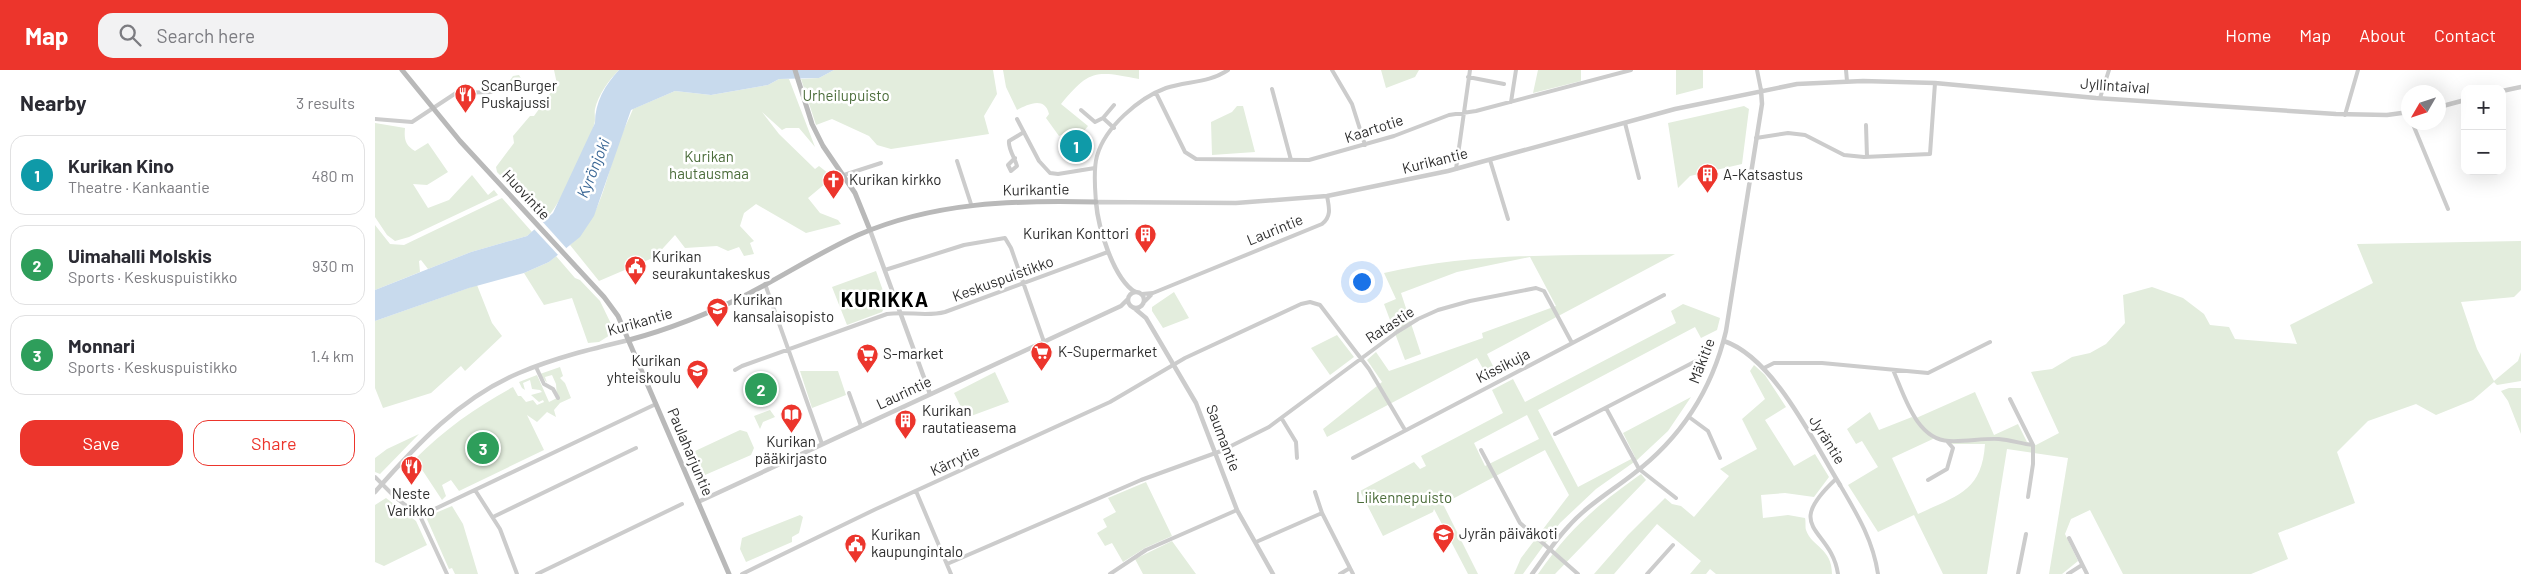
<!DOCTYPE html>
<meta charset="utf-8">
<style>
:root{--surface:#fff;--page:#f2f2f3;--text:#2b2b33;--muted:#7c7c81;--line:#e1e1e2;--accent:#ec352c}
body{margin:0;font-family:Barlow,sans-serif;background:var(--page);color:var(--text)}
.controls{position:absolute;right:15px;top:15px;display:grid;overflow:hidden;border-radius:10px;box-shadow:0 5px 20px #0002}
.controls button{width:45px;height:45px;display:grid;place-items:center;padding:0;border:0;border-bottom:1px solid var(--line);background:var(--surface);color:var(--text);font:25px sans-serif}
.compass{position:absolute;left:2026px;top:15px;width:45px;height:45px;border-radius:50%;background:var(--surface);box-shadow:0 5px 20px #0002;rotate:231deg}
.you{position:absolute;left:986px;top:211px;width:18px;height:18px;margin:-12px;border:4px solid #fff;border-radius:50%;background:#1a73e8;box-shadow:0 0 0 8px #1a73e833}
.badge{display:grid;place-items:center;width:32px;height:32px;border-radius:50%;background:var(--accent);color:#fff;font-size:16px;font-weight:700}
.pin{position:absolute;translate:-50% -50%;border:2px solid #fff;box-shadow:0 1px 5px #0006}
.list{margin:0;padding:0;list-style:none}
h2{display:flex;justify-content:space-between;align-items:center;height:65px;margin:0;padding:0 20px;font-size:21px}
h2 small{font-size:16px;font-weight:400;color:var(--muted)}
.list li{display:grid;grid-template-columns:32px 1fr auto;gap:15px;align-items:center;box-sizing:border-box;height:80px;margin:0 10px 10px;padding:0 10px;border:1px solid var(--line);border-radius:15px}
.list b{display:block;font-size:19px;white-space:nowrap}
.list p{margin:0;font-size:16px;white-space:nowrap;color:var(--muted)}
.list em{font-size:16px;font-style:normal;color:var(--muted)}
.actions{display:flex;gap:10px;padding:15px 20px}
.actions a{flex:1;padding:11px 0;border:1px solid var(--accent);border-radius:15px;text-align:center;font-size:18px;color:var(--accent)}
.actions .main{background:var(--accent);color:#fff}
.icon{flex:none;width:28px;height:28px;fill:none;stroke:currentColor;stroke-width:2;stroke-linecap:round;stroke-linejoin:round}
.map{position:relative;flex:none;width:2146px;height:504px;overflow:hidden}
header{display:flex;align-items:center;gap:30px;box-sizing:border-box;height:70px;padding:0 25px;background:var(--accent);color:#fff}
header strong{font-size:24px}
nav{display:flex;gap:28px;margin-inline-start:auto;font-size:18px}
.search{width:350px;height:45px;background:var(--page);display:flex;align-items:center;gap:12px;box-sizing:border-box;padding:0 18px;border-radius:15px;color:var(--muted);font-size:19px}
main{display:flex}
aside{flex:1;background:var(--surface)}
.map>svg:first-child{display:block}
</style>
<header>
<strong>Map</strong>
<div class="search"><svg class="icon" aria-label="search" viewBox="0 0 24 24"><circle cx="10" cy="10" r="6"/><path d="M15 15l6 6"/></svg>Search here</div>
<nav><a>Home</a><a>Map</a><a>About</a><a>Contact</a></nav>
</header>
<main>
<aside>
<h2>Nearby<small>3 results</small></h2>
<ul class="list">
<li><span class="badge" style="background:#0f9aa8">1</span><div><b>Kurikan Kino</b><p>Theatre · Kankaantie</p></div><em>480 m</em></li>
<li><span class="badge" style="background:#2e9e5b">2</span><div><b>Uimahalli Molskis</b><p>Sports · Keskuspuistikko</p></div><em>930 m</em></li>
<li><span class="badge" style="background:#2e9e5b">3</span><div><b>Monnari</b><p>Sports · Keskuspuistikko</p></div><em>1.4 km</em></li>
</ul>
<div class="actions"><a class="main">Save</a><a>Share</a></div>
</aside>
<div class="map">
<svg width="2146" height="504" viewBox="0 0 2146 504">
<rect width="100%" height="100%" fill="#fff"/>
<path fill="#e3eddd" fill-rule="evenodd" d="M179,0H244C234,10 223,25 220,39C219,44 221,50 219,55C212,78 186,135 169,151L122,102L121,97L139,73L138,66L155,46H159L182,14Z
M459,0H618L622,24L609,46L614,64L516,79L502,75L494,66L457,49L441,55L426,9L444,8Z
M628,0H764V9C720,0 714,0 686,34L713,56L709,61L700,58L684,66L671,48L674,44C670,26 653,34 642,40L631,17Z
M1006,0H1044L1040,7L1011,18Z
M1163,0H1206V11L1158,23Z
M1301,0H1328V18L1301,25Z
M144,5L147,10L144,16L128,20L138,6Z
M404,9H414L440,77L424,58H411L407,60L387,42L404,64L440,99L444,96L463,111L458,114L451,113L433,128L445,143L463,150L466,154L431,163L381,134L369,143L365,156L379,171L375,173L379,184L369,186L364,177L353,181L342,176L310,178L300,165L280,187L224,211L195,175C226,149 231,107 244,71C248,60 254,49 258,39L300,21L336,25L393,15Z
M862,36H868L880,82L837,85L836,52L857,42Z
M1369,36L1374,39L1367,94L1315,106L1303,118L1293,53Z
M0,53L30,58C29,69 30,75 40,81L53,73L73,102L52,115L38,114L53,138L74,130L97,105L113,125L119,120L123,125L34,167L20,171L12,165L0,147Z
M127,128L157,162L152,166L96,182L53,199L46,190L44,191L45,202L0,220V155L15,174L29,175Z
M2146,171V220L2139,227L2086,232L2102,279L2119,311L2143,291L2146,282V311L2122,315L2119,312L2098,330L2061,345L2041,334L1993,351L1962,382L1980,433L1903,463L1913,489L1876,504H1748L1715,440L1696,449L1690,464L1703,491L1687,504H1674L1693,388L1632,379L1612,504H1568L1539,445L1503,462L1473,415L1503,397L1487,371L1481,374L1472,359L1495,342L1504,360L1537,347L1539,349L1600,322L1619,365L1643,354L1652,372L1661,375L1684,363L1656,302L1677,299L1697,287L1715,283L1731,274L1750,253L1748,225L1777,217L1808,228L1829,244L1835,255L1854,257L1860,269L1922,274L1915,255L1998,213L1982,174ZM1560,368L1578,374H1610C1607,422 1581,426 1543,444L1517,388Z
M1300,184L1112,284L1123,306L1115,311L1102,288L952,367L948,359L1007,312L992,290L1001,282L1014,301L1108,268L1107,263L1181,236L1155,187L1082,202L1026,223L1046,284L1030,290L1009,234L1021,229L1009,203C1104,181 1203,186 1300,184Z
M181,186L200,208L205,210L225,231L240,262L224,272L213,273L197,228L169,235L149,203L174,192Z
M501,201L512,232L507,242L472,255L457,217Z
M102,215L117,253L127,266L90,301L86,296L56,323L8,338L0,318V251Z
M799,222L814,248L788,258L777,241V237Z
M1308,234L1345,248L1342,260L1326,268L1320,257L1163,340L1203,417L1260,387L1248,363L1316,327L1293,361L1262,390L1221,419L1185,453L1148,504H1139L1146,488L1194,425L1170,380L1068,434L1103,504H1093L1059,439L1058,442L1008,466L985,421L1039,392L1045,399L1051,396L1046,386L1128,343L1117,320L1138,309L1150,332L1301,253L1296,241ZM1152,345L1164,369L1110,396L1099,373Z
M962,265L979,287L955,305L936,278Z
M1379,295L1390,305L1411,337L1390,350L1419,396L1440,384L1454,407L1439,427L1410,423L1386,425L1388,448L1413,445L1430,448C1431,451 1430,457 1431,460C1437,477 1457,478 1457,504H1341L1335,499L1331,504H1315L1326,491L1282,454L1239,504H1219L1253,465L1290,428L1297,434L1306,436L1319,447L1354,406L1345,399L1382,379L1367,349L1390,329L1375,301Z
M185,297L188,306L185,308L190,313L196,328L185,333L179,340L181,347L172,342L162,352L152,345L169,380L84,421L76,410L67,415L71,426L67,430L40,389C70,359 101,337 138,317L143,326H146L151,332L158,330L162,335L169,332L168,330L164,332L156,325L167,322L165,320L157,319L155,310L148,313L150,320L147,318L144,312L162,305L174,332L182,328L181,314L177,305L170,307L172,313L165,304Z
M425,301H463L471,325L437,338Z
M620,302L634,332L596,346L593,340L586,337L579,323Z
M2134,318H2146V364L2133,331L2126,321Z
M395,340L400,347L388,352L385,359L379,346Z
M365,360L372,362L379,378L376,385L330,405L326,404L316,386L318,382Z
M44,364L5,404L0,402V388L12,379Z
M1266,404L1271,410L1180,504H1163C1195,458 1221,436 1266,404Z
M771,412L797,466L770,478L748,492L737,473L730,476L722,463L732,457L728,449L741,442L733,428Z
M11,428L41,451L52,475L9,496L0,492V435Z
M77,436L88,454L103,504H80L77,498L74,499L51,447Z
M425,445L428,447L424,463L417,467V472L371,492L365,479L367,468Z
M797,471L821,504H768L760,489Z"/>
<path fill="#c8daed" d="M244,0H459L444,8L404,9L393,15L336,25L300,21L256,40L219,146L205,167L174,192L149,203L94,218L0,251V220L96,182L152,166L178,143L220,53C220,32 230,15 244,0Z"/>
<path fill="#fff" d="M166,150L193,180L185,187L158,158Z"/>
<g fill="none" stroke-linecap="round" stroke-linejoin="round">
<path stroke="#ccc" stroke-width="4" d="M957,0L977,34L990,75
M1382,0L1386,20
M1471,0L1472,11
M1093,7L1129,14
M897,19L916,90
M81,23L85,30
M781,23L810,82L821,89L934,90L1019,66L1074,45L1101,41L1256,0
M1725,28L1734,0
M1136,32L1141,0
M706,40L720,52L728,48L739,58
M1970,45L1983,0
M728,48L739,35
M0,49L37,52L81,23L116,22
M642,49L664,91L675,103L683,104L720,98
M2037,52L2073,139
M1250,53L1264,108
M1491,55L1492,87
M1381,68L1413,63L1430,65L1469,85L1489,87L1555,84L1560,13
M640,88L633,95L636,101L642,96C640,88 633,79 634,71L649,62
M1115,90L1133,149
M582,91L596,134
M1081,99L1095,0
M469,105L506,93
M721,132C720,118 718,100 722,86C730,57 764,28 791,18C812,11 834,13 853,0
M510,200L589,175L630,168L636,178L669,272
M390,214L447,374
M767,224L778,223L947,154C957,146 954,137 952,126
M770,231L776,225
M161,297L169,314L178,319L183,328
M1389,298L1399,293H1447L1553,303L1615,272
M360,300L367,296L512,244C532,241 551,247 570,242L733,182
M1518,300C1529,324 1541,370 1574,371C1591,372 1608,368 1624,369C1636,370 1647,374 1658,375
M474,323L486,356
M1635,329L1658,375V394L1653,427
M1231,338L1264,399L1301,428
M1314,347L1333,361L1345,388
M907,349L921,372L922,388
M1180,364L1321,291
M1106,380L1145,453L1203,504
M978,388L1289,225
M0,407L21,428L45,446L72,504
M1461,409C1406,460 1456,457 1463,504
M1553,410L1572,399L1578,378L1572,371
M1465,415C1482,444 1498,470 1503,504
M100,420L125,459L142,504
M541,421L576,504
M940,422L947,443L978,504
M45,446L281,334
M118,447L261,378
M1694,468L1712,504
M881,472L947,443
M572,494L766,410L846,381L894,357L1022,262L1043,249L1063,240L1095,231L1161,218L1169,221L1197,273
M162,504L307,434
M367,504L501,439L735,332L810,288L926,234L935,232L945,235L994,299L1030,360
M735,504L771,480L862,440
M965,504L975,498
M1272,504L1298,475
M1643,504L1651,464
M1693,504L1707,495"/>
<path stroke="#ccc" stroke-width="4.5" d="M2127,21L2146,17
M2064,37L2090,30
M495,160L555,324
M753 230a8 8 0 1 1 16 0a8 8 0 1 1-16 0Z
M760,222C738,208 723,157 721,132L861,133L952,126L1073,101L1300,39L1422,14L1488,11L1560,13L1721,28L1961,44L2012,45L2034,42
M759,238L771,248L821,333L862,440L898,504
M1349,271C1399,288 1438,371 1465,415
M0,422C41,375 85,328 144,303C179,288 216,279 254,270
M323,432L746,236L753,229
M1157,504C1168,489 1179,472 1192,458C1210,437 1235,422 1257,405C1305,369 1337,320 1351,261L1387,34L1386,20"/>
<path stroke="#b9b9b9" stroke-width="5" d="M27,0L85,71L229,227L243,246L354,504
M420,0L437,54L448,76L480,123L495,160
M254,270C295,259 335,243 373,224C410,205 445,182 483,165C559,132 639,130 721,132"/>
</g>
<defs>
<symbol id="restaurant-pin" viewBox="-11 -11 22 30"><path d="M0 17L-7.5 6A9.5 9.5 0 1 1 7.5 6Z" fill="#ec352c" stroke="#fff"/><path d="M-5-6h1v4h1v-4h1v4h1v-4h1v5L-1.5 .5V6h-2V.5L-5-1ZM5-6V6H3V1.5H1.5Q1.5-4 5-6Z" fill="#fff"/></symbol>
<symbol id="building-pin" viewBox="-11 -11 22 30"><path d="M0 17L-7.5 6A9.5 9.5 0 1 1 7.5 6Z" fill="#ec352c" stroke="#fff"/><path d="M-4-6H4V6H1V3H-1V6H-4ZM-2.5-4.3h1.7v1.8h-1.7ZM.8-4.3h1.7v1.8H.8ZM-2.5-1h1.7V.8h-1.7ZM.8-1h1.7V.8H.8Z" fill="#fff"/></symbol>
<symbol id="church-pin" viewBox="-11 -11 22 30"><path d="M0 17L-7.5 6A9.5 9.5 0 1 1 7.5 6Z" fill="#ec352c" stroke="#fff"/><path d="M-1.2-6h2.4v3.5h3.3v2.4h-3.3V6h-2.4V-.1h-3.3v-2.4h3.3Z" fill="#fff"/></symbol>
<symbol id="civic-pin" viewBox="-11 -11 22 30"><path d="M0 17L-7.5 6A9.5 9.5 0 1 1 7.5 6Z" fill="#ec352c" stroke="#fff"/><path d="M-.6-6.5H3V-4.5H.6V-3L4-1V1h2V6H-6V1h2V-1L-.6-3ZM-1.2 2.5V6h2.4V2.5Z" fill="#fff"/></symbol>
<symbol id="school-pin" viewBox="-11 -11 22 30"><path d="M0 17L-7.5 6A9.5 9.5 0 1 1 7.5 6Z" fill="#ec352c" stroke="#fff"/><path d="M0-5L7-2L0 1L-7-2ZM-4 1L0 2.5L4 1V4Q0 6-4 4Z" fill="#fff"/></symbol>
<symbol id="supermarket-pin" viewBox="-11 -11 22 30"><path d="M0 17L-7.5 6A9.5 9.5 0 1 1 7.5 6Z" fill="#ec352c" stroke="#fff"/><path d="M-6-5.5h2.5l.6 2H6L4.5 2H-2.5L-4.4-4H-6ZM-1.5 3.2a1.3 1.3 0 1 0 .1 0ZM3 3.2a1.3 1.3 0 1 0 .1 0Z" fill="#fff"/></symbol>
<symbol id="library-pin" viewBox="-11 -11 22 30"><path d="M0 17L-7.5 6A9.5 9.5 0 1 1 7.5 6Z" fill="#ec352c" stroke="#fff"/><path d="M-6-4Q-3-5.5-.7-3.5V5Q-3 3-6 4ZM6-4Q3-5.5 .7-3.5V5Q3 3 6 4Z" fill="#fff"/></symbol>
</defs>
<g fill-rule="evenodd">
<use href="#restaurant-pin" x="78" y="12" width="25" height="34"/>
<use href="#building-pin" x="1320" y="92" width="25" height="34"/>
<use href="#church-pin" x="446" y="98" width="25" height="34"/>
<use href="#building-pin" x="758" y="152" width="25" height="34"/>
<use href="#civic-pin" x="248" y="184" width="25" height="34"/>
<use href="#school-pin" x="330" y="226" width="25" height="34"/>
<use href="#supermarket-pin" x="654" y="270" width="25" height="34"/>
<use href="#supermarket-pin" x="480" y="272" width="25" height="34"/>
<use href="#school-pin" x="310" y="288" width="25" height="34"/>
<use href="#library-pin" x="404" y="332" width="25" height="34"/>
<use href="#building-pin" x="518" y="338" width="25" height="34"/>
<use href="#restaurant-pin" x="24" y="384" width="25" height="34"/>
<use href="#school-pin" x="1056" y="452" width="25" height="34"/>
<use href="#civic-pin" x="468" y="462" width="25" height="34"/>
</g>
<g text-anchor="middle" stroke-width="5" stroke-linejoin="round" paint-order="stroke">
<g font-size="15" fill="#2f2f2f" stroke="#fff" text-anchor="start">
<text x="106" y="21">ScanBurger<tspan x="106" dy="17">Puskajussi</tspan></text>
<text x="1348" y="110">A-Katsastus</text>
<text x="474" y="115">Kurikan kirkko</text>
<text x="754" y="169" text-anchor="end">Kurikan Konttori</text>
<text x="277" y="192">Kurikan<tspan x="277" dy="17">seurakuntakeskus</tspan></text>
<text x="358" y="235">Kurikan<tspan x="358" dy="17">kansalaisopisto</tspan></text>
<text x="683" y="287">K-Supermarket</text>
<text x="508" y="289">S-market</text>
<text x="306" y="296" text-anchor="end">Kurikan<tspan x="306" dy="17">yhteiskoulu</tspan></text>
<text x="547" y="346">Kurikan<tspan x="547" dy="17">rautatieasema</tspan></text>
<text x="416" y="377" text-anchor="middle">Kurikan<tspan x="416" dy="17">pääkirjasto</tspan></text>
<text x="36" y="429" text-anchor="middle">Neste<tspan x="36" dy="17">Varikko</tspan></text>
<text x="1084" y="469">Jyrän päiväkoti</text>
<text x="496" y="470">Kurikan<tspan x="496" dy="17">kaupungintalo</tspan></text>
</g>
<g font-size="15" fill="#2f2f2f" stroke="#fff">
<text transform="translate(1740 16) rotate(4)" y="5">Jyllintaival</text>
<text transform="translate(999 59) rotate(-18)" y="5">Kaartotie</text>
<text transform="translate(1060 91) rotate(-14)" y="5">Kurikantie</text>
<text transform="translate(661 120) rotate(-1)" y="5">Kurikantie</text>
<text transform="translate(151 125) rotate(47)" y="5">Huovintie</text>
<text transform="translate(900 160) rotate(-22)" y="5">Laurintie</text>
<text transform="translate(628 209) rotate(-20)" y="5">Keskuspuistikko</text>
<text transform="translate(265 252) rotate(-16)" y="5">Kurikantie</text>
<text transform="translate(1015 255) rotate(-33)" y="5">Ratastie</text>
<text transform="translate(1327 291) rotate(-69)" y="5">Mäkitie</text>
<text transform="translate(1128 296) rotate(-27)" y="5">Kissikuja</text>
<text transform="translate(529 323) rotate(-25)" y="5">Laurintie</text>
<text transform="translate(848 368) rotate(69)" y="5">Saumantie</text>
<text transform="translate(1452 370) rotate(58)" y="5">Jyräntie</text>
<text transform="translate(315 382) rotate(67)" y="5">Paulaharjuntie</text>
<text transform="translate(580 391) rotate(-25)" y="5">Kärrytie</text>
</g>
<g font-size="15" fill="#4c6d3b" stroke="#fff">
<text x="471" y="31">Urheilupuisto</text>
<text x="334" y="92">Kurikan<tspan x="334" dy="17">hautausmaa</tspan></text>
<text x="1029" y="433">Liikennepuisto</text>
</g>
<g font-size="16" font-style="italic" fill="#3a6795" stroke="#fff">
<text transform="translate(218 98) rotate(-68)" y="6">Kyrönjoki</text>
</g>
<g font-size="20" font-weight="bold" letter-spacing="1" fill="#000" stroke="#fff">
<text x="510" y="237">KURIKKA</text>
</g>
</g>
</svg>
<div class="controls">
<button>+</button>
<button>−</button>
</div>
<svg class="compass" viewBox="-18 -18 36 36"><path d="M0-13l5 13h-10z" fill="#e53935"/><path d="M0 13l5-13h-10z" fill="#7c7c81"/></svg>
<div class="you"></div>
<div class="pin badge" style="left:701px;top:76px;background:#0f9aa8">1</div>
<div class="pin badge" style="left:386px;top:319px;background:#2e9e5b">2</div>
<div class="pin badge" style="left:108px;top:378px;background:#2e9e5b">3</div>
</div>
</main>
